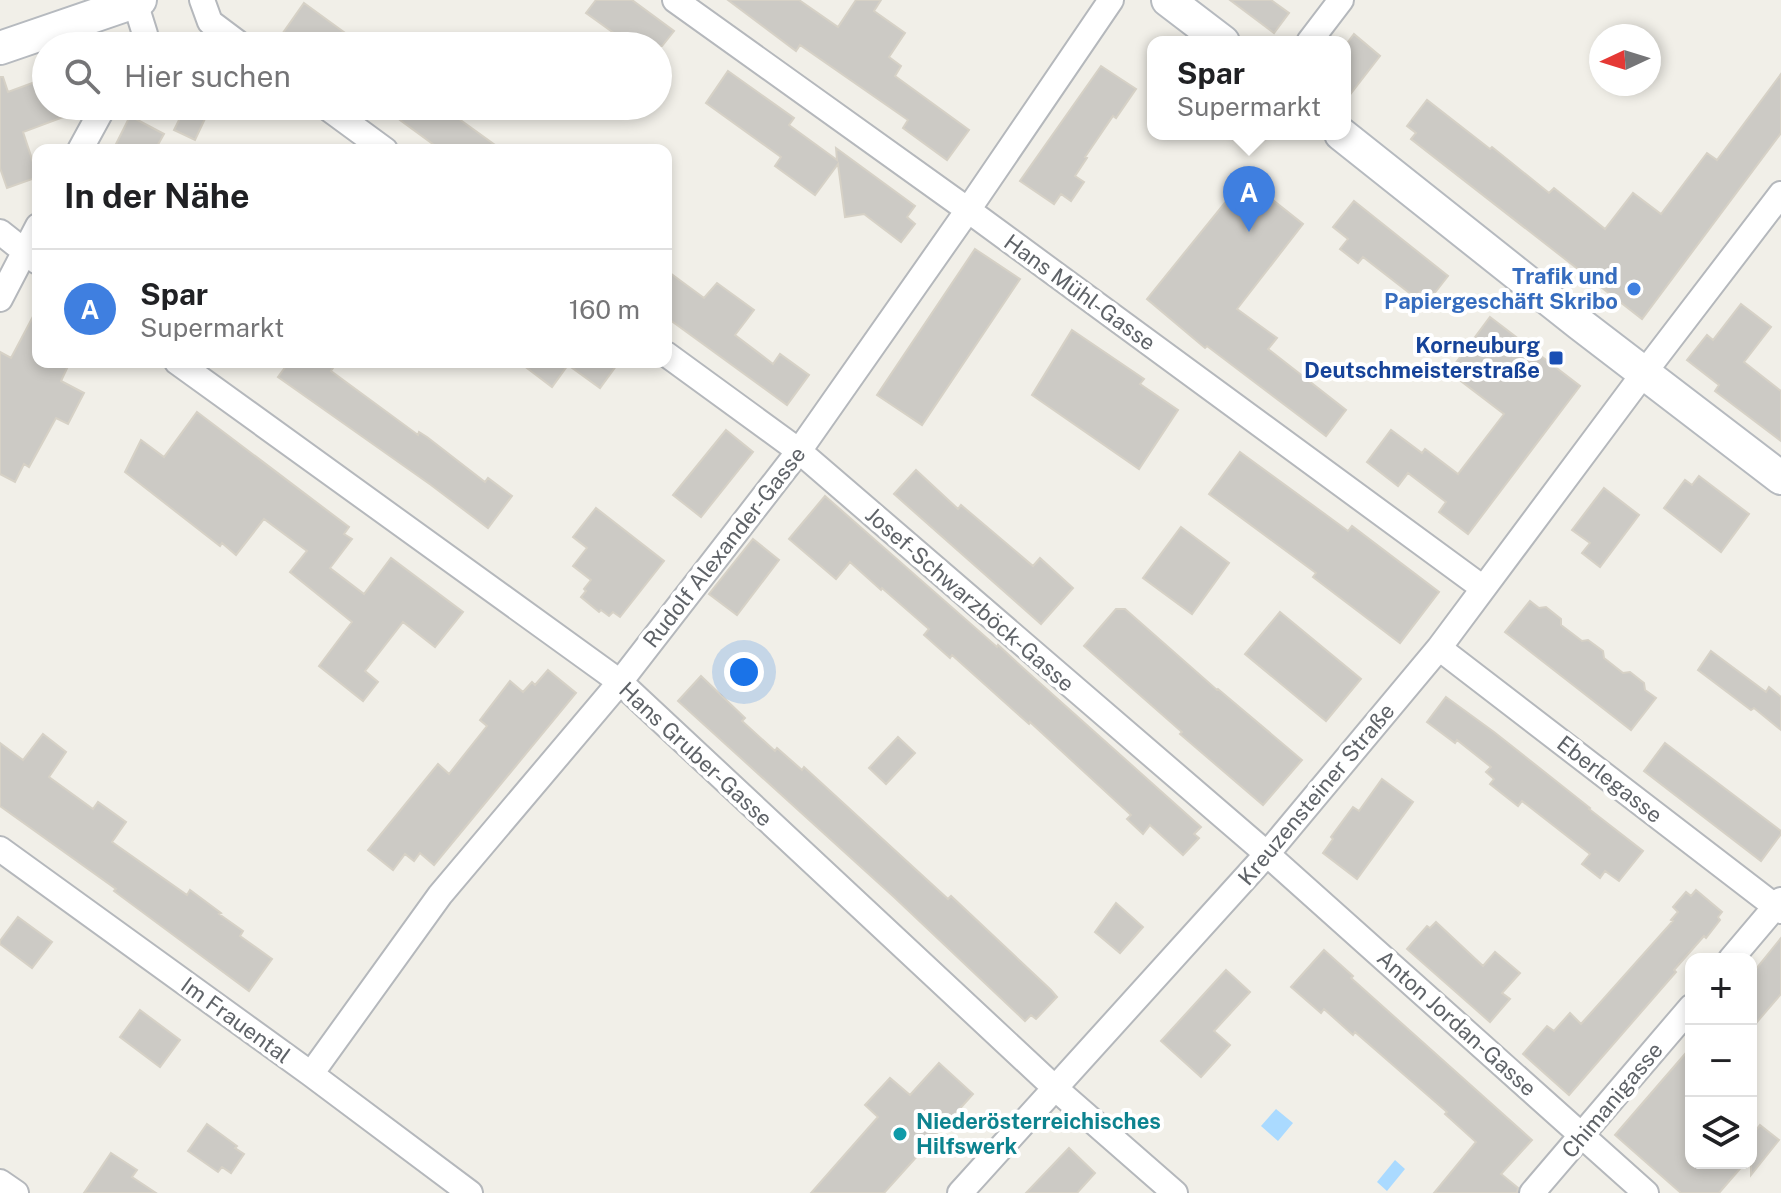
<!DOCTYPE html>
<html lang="de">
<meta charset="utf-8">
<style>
:root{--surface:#fff;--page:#f6f6f6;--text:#202124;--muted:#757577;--line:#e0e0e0;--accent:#111827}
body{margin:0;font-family:"Public Sans",sans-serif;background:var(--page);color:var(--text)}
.controls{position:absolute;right:24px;bottom:24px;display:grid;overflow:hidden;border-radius:16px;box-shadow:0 4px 12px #0003}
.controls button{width:72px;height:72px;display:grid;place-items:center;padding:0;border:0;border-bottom:2px solid var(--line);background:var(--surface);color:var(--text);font:40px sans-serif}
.compass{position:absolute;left:1589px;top:24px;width:72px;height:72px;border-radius:50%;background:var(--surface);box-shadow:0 4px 12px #0003;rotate:266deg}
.you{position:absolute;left:744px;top:672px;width:28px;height:28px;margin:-20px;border:6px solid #fff;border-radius:50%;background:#1a73e8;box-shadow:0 0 0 12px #1a73e833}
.badge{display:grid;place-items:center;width:52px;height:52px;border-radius:50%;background:var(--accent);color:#fff;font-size:26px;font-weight:700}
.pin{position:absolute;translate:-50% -66px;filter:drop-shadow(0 2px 4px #0008)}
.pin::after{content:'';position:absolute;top:42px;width:28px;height:24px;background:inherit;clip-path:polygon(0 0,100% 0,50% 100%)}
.popup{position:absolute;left:1147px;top:36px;width:204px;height:104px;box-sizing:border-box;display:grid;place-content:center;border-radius:16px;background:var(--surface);filter:drop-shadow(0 2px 6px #0005);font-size:26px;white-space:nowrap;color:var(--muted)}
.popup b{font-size:30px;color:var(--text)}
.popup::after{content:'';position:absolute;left:50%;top:100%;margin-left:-16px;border:16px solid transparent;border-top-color:var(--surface)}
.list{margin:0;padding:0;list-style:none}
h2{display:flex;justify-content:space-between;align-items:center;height:104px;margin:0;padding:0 32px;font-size:34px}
h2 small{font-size:26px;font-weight:400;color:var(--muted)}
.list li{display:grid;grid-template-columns:52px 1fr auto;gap:24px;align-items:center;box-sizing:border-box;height:120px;padding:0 32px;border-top:2px solid var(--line)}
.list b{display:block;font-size:30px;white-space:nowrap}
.list p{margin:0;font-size:26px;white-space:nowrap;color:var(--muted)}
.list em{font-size:26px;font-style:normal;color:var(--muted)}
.icon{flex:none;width:44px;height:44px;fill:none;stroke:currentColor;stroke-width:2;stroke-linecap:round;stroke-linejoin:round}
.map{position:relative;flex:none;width:1781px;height:1193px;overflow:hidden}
.search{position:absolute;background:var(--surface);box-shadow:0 4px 12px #0003;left:32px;top:32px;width:640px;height:88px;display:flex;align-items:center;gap:20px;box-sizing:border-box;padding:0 28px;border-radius:44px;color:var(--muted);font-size:30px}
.panel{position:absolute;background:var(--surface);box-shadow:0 4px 12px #0003;left:32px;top:144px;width:640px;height:224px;border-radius:16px}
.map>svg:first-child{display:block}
</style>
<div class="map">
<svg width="1781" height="1193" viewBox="0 0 1781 1193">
<rect width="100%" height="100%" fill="#f1efe8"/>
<path fill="#aadaff" d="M1276,1109L1293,1123L1278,1141L1261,1126Z
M1395,1160L1405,1169L1387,1191L1377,1182Z"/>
<path fill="#cccac5" stroke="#d6d1c6" stroke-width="2" d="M596,0H632L674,31L662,46H632L586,13Z
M728,0H799L838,27L856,0H881L874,11L905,33L889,57L901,66L895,76L969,130L947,160L903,128L908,120L800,45L796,51Z
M1230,0H1271L1289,13L1274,33Z
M304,3L363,46H292L280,37Z
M1354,34L1380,56L1345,101V46Z
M1101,66L1136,89L1116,118L1113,116L1085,157L1087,158L1075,176L1084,182L1071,201L1061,194L1054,204L1020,181Z
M728,71L794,118L789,125L837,160L836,148L915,206L907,217L915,224L901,242L864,214L845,217L838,164L815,195L775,166L781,157L706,103Z
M1781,74V133L1642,319L1411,139L1416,133L1407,126L1427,100L1490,149L1492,147L1549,193L1554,188L1605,229L1633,193L1661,214L1707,153L1717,160Z
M0,77H3L8,92L46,78V106H87L85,109L23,132L38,177L7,188L0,168Z
M186,106H211L195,140L174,130Z
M411,106H441L502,150H441L400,120Z
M130,116L164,134L155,150H113Z
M1245,178L1303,224L1237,309L1277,338L1268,349L1346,410L1326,436L1207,346L1205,348L1147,299Z
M1354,201L1448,276L1430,299L1420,292L1416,298L1363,257L1358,263L1340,249L1348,239L1333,227Z
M975,249L1020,279L922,425L877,395Z
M666,270L704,298L717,283L754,310L735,335L773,364L780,354L809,375L787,405L666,317Z
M1741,304L1771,327L1744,362L1781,391V441L1715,391L1719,385L1687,360L1707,335L1713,340Z
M38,307V362H70L61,381L84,393L68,424L56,418L29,467L24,464L15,482L0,474V352L11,358Z
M1490,317L1580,386L1468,534L1439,512L1446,502L1408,473L1398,486L1367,462L1391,430L1422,453L1425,449L1458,474L1504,414L1449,372Z
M1072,330L1144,379L1140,384L1178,410L1139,469L1032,395Z
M289,362H337L331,371L418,435L419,432L427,437L485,482L488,478L512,496L488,528L431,485L278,377Z
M519,362H619L600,388L568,365L552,387Z
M197,412L349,527L344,534L352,539L330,568L364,594L391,558L463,612L435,647L403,622L365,671L378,682L363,701L319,666L352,622L290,572L307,551L264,519L236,555L222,543L220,546L125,472L141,440L164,457Z
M726,430L753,452L701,517L673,495Z
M1240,452L1348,531L1352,526L1439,592L1400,643L1313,577L1316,573L1209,494Z
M916,470L958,509L961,505L1033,566L1040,558L1073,588L1041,624L894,494Z
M1699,476L1749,514L1721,552L1664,508L1685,480L1692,485Z
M1604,488L1639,515L1600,567L1582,553L1590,543L1572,530Z
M825,496L997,647L998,645L1023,668L1201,827L1194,834L1199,838L1183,855L1150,825L1143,834L1127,819L1131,815L1030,722L1029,724L952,655L950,658L924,635L929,629L882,588L881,590L850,562L836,579L789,539Z
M596,508L664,561L620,617L613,612L609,616L601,610L599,612L581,597L586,591L584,589L591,580L573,566L587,548L573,537Z
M1181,527L1229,563L1192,614L1143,578Z
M753,539L779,560L737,615L709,594Z
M1530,601L1539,608L1546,607L1561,619V625L1582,641L1588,640L1603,651L1604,658L1623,673L1630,672L1644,683L1645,690L1656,698L1631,730L1505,632Z
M1116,609H1125L1217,690L1218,689L1302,760L1263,805L1180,734L1182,732L1084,646Z
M1280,612L1361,679L1326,721L1245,654Z
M1711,651L1766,692L1769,687L1781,697V730L1754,708L1751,710L1698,670Z
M548,670L576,693L434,865L420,853L414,861L405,854L393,870L368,850L438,764L449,774L487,726L480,720L510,681L523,692L532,682L535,685Z
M701,676L745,718L742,721L775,751L777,748L802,770L804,767L948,899L951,896L1051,990L1057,997L1036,1019L1031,1015L1025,1021L894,897L678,701Z
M1446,697L1494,732L1590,808L1589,809L1643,851L1619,881L1605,871L1600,878L1582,864L1590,854L1522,801L1518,806L1490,784L1494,779L1486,772L1491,767L1457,740L1455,743L1427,722Z
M43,734L66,752L49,777L93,809L98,802L126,822L112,842L187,895L190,890L221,913L219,914L243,931L240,936L272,959L249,991L114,891L116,889L0,806V743L23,760Z
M898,737L915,753L886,784L869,768Z
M1665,743L1781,831V834L1761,861L1644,771Z
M1382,779L1413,802L1357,879L1323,853L1333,839L1331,837L1353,807L1359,811Z
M1696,890L1722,912L1718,917L1720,920L1706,938L1704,936L1674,970L1676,972L1569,1095L1523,1054L1547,1026L1554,1031L1570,1013L1581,1024L1673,921L1671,920L1678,912L1673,907L1686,892L1691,896Z
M1116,903L1143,927L1120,953L1095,932Z
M18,917L52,942L32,968L0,944V941Z
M1436,922L1483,966L1495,952L1520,973L1502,993L1510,999L1490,1022L1407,949L1427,926L1430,928Z
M1781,938V994L1751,1029V975Z
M1324,950L1353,976L1351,978L1532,1140L1501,1174L1518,1188L1517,1193H1434L1476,1142L1445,1114L1447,1112L1355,1032L1353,1035L1324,1009L1321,1013L1291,987Z
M1226,970L1250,992L1214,1031L1230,1045L1201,1077L1161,1041Z
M140,1010L180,1040L160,1067L120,1037Z
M1691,1047V1163H1745L1719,1193H1681L1615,1135Z
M939,1063L973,1094L884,1193H811L878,1117L865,1105L890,1078L910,1095Z
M207,1124L237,1146L235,1148L244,1154L231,1173L222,1167L218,1172L188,1151Z
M1760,1125L1779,1140L1751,1175V1137Z
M1069,1148L1095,1173L1077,1193H1026Z
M111,1153L137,1170L132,1177L156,1193H84Z"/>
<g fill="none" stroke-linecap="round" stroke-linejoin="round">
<defs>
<path id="minor" d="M202,0L210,22L242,46
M675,0L968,210L1483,588
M135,2L145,34L138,46
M1309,42L1341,0
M325,106L385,150
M80,150L104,106
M0,232L38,262
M0,299L38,226
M666,354L799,451L1267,854L1646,1193
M177,362L620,682L1056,1089L1175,1193
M1439,648L1781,911
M0,849L311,1074L470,1193
M1731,959L1781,900
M311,1074L440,895L620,682L799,451L968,210L1111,0
M0,1182L16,1193
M960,1193L1267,854L1439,648L1644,373L1781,194
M1532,1193L1691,1007"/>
<path id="secondary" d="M1168,0L1223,42
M0,48L140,0
M1341,134L1580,324L1781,478"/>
</defs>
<use href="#minor" stroke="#b5b8bc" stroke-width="28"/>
<use href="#secondary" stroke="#b6babf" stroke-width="36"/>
<use href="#minor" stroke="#fff" stroke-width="24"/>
<use href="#secondary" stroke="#fff" stroke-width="32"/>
</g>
<circle fill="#3f7fe0" stroke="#fff" stroke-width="3" cx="1634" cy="289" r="8"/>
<rect fill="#1a4fb4" stroke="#fff" stroke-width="3" x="1548" y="350" width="16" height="16" rx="4"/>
<circle fill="#0f9aa8" stroke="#fff" stroke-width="3" cx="900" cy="1134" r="8"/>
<g text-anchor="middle" stroke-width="8" stroke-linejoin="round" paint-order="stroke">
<g font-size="22" font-weight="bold" fill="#366cbe" stroke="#fff" text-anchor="end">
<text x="1618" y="284">Trafik und<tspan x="1618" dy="25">Papiergeschäft Skribo</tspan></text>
</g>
<g font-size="22" fill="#5f6368" stroke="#fff">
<text transform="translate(1080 292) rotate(36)" y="8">Hans Mühl-Gasse</text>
<text transform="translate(724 547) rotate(-52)" y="8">Rudolf Alexander-Gasse</text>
<text transform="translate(970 599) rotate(41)" y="8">Josef-Schwarzböck-Gasse</text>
<text transform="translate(696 754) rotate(43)" y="8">Hans Gruber-Gasse</text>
<text transform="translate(1610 779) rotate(38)" y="8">Eberlegasse</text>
<text transform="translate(1316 794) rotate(-50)" y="8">Kreuzensteiner Straße</text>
<text transform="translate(236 1020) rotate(36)" y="8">Im Frauental</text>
<text transform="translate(1457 1023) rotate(42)" y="8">Anton Jordan-Gasse</text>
<text transform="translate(1612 1100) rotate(-50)" y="8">Chimanigasse</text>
</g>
<g font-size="22" font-weight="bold" fill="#164399" stroke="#fff" text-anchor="end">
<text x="1540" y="353">Korneuburg<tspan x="1540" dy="25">Deutschmeisterstraße</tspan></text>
</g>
<g font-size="22" font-weight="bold" fill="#0d838f" stroke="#fff" text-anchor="start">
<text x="916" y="1129">Niederösterreichisches<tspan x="916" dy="25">Hilfswerk</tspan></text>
</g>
</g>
</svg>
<div class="controls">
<button>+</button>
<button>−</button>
<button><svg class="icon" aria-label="layers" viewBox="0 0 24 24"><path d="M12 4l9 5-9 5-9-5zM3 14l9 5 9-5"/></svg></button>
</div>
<svg class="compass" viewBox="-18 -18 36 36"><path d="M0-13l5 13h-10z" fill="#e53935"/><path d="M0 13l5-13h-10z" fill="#757577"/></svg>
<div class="you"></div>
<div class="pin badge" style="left:1249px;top:232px;background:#3f7fe0">A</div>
<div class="popup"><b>Spar</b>Supermarkt</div>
<div class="search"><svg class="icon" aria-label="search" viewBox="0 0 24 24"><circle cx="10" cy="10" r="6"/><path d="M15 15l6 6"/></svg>Hier suchen</div>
<section class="panel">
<h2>In der Nähe<small></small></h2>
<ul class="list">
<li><span class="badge" style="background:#3f7fe0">A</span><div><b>Spar</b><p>Supermarkt</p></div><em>160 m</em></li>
</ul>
</section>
</div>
